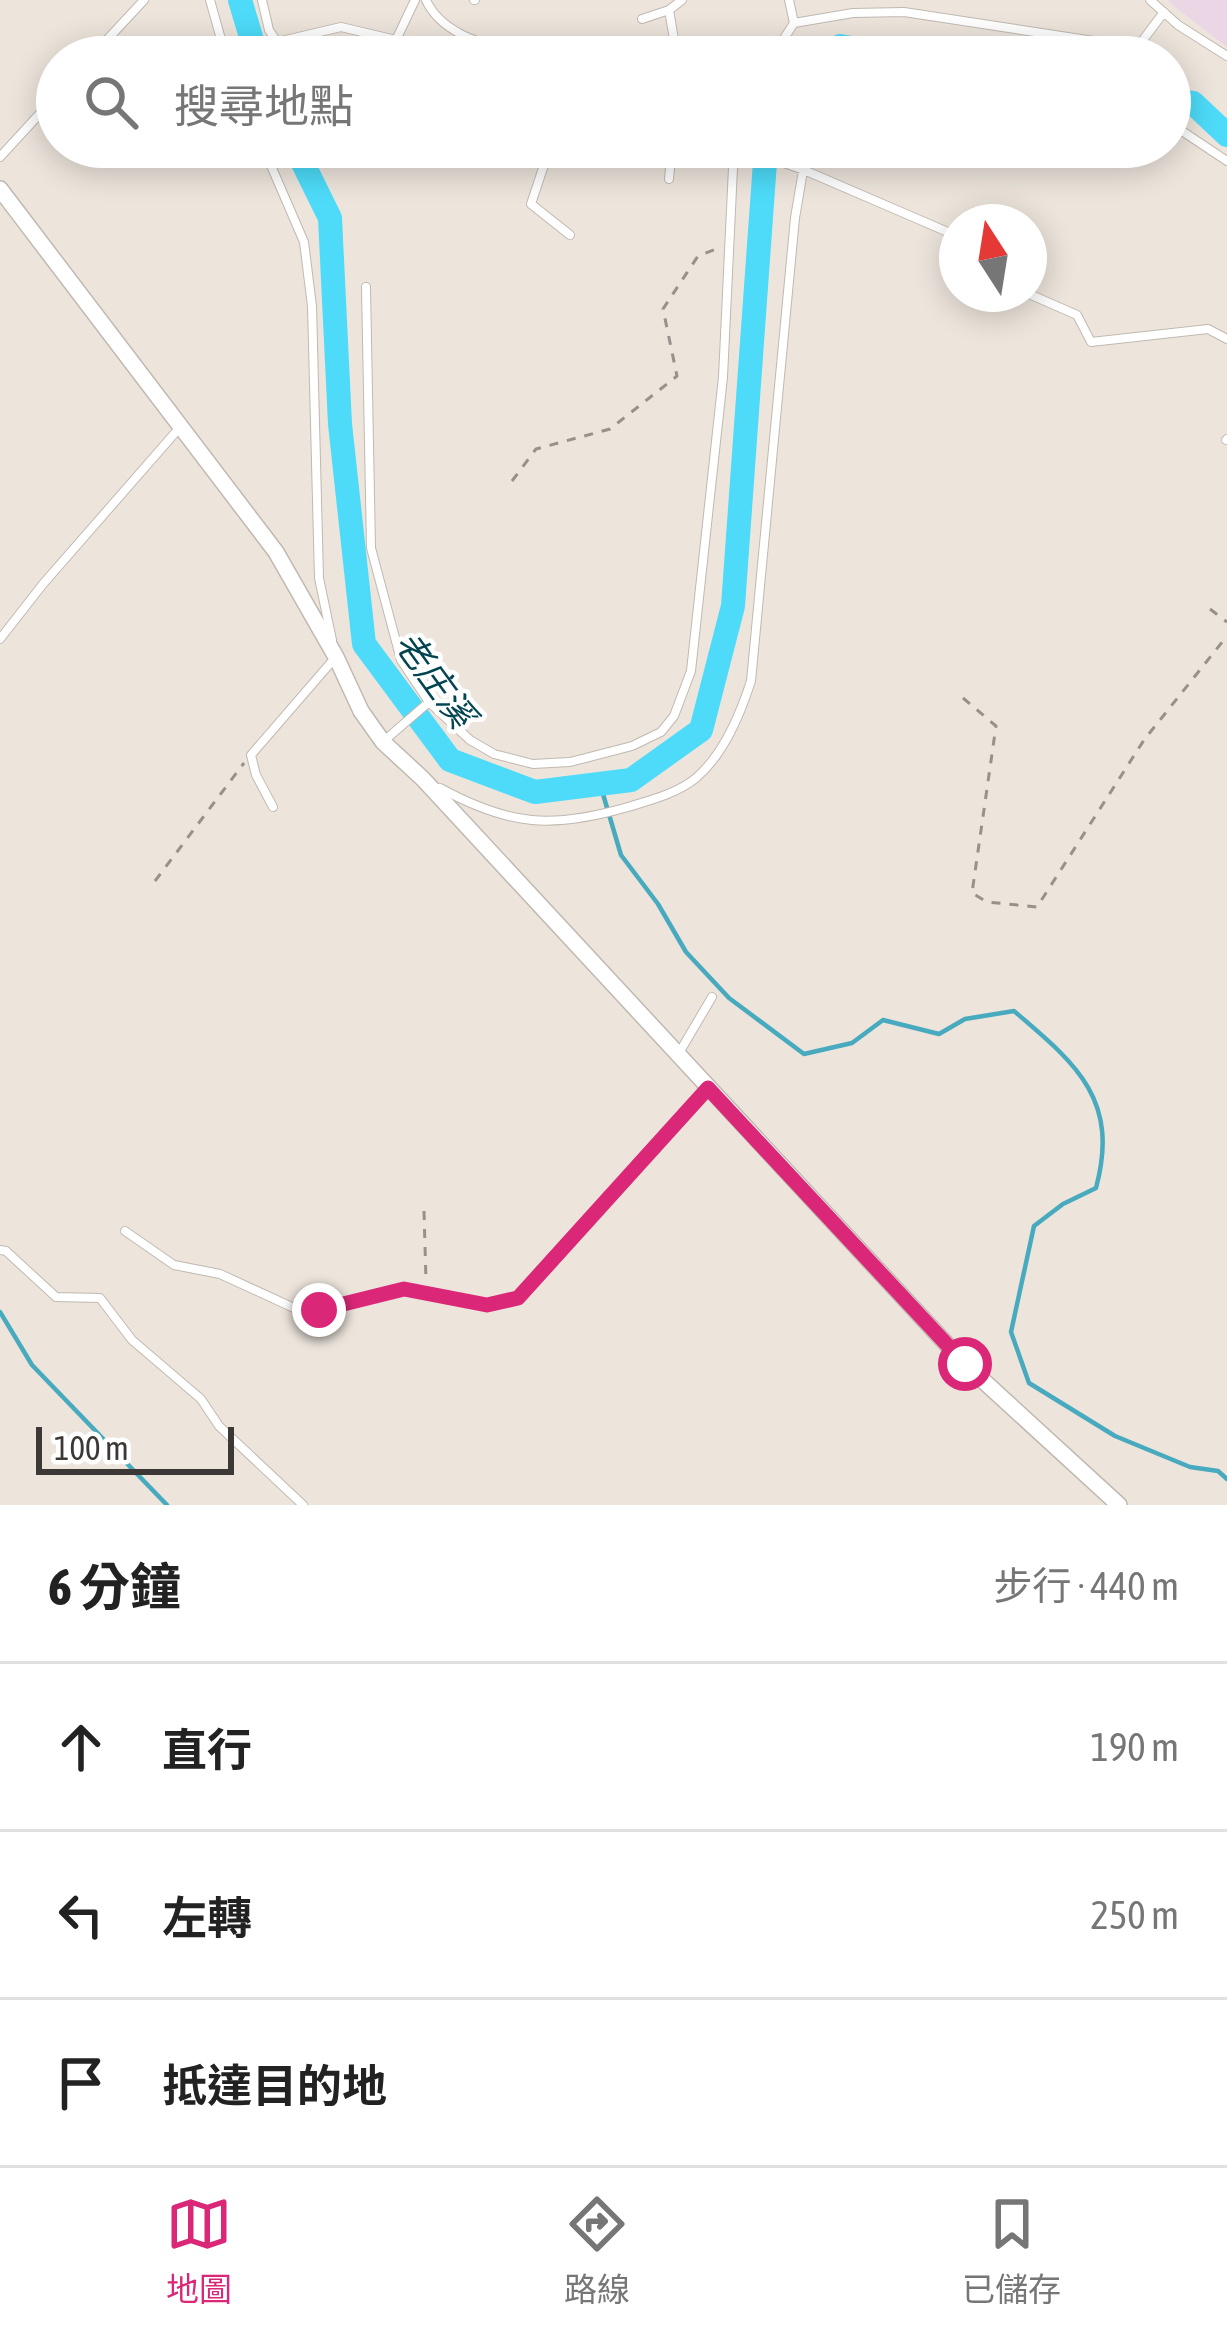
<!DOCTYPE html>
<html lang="zh-TW">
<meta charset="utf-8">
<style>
:root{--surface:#fff;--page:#f6f6f6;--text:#222;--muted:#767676;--line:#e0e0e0;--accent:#db2777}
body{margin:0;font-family:"Asap Condensed","Noto Sans TC",sans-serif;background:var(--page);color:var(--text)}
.compass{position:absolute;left:939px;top:204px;width:108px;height:108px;border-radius:50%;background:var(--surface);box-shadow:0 6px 30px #0003;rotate:348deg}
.scale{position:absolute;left:36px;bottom:30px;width:198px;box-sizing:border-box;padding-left:12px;border:6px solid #3b3835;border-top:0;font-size:33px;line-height:42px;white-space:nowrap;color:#3b3835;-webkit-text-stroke:9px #fff;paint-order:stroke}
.stop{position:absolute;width:36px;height:36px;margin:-27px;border:9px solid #db2777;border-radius:50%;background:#fff}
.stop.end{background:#db2777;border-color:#fff;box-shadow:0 3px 12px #0008}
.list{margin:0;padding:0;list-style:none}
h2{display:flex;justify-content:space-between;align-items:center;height:156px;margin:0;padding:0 48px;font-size:51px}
h2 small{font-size:39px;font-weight:400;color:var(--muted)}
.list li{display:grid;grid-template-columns:78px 1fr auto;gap:36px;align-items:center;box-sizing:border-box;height:168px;padding:0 48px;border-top:3px solid var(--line)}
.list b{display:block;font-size:45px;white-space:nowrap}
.list em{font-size:39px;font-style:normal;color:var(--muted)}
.icon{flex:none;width:66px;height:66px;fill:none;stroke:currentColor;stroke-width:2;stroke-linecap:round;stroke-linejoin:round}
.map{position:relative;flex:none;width:1227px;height:1505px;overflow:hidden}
.search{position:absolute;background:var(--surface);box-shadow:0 6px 30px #0003;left:36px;right:36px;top:36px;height:132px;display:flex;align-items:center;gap:30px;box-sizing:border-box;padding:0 42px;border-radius:66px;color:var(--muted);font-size:45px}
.sheet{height:660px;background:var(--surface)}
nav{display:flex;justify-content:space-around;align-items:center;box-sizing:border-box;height:168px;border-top:3px solid var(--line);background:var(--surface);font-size:33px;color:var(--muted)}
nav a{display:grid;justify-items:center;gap:6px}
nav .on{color:var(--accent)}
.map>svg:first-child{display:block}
</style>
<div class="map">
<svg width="1227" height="1505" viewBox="0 0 1227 1505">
<rect width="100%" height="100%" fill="#ede5dc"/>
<path fill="#ead6e5" d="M1168,0H1227V47L1170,3Z"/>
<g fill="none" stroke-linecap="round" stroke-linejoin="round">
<path stroke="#48aabe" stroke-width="4.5" d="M600,784L621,855L658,904L686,952L729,998L804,1054L852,1043L883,1020L939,1034L965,1019L1014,1011C1076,1064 1120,1099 1096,1188L1063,1204L1034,1226L1011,1332L1029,1383L1115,1436L1190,1467L1218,1471L1227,1479
M0,1312L32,1365L167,1505"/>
<path stroke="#4ddbf9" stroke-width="24" d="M240,0L257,57
M827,57L840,46L905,57
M1170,100L1193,103L1227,135
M295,147L330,218L340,424L364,644L450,760L535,792L631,780L701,730L733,606L765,162L770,147"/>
<defs>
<path id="service" d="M210,0L226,57
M262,0L269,30L277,42L341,27L396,40L415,0
M426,0C442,36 489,45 524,57
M474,0H475
M789,0L794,23
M1150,0L1178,25L1227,56
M642,19L669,10
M91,57L144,0
M677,57L669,10L682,0
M772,57L794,23L853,13L904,12L1120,45L1140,44L1164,12
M1170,123L1227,161
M263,147L304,242L312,306L319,578L332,640
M550,147L531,204L570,235
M738,147L804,170L957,236
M0,157L57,95
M575,160L580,147
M669,179L672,147
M366,287L371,548L401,660L429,702L470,740L494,754L533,764L570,762L632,746L661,732L674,716L691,671L723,377L734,147
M1029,294L1077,315L1091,342L1208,329L1227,339
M1226,440L1227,439
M0,639L43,584L181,426
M385,740L429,702
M440,788C510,826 552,829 628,807C651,800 678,793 696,778C724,754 740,715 751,681L795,218L807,147
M273,807L256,775L251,755L334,659
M679,1053L712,997
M125,1231L174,1265L220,1274L294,1308L319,1309L404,1289L487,1305L518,1298L708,1088
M0,1250L6,1251L56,1297L100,1298L132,1340L201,1399L219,1426L303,1505"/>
<path id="minor" d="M0,189L276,552L336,657L361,711L383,742L423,779L965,1364L1119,1505"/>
</defs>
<use href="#service" stroke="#c0b9b1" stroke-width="10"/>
<use href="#minor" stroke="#c0b9b1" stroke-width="18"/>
<path stroke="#96918a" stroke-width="3" stroke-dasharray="9 9" stroke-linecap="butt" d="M512,481L536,449L610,429L677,376L663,309L698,256L719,248
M1210,609L1227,622
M963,698L996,726L972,893L987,902L1037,907L1144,740L1227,636
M155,881L244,763
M424,1211L426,1281"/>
<use href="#service" stroke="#fff" stroke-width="8"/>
<use href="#minor" stroke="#fff" stroke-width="15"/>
</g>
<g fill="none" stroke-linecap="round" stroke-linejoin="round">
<path stroke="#db2777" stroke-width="15" d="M319,1310L404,1289L487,1305L518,1298L708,1088L965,1364"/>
</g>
<g text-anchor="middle" stroke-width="9" stroke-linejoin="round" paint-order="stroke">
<g font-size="36" font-style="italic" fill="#024551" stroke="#fff">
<text transform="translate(435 679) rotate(54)" y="13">老庄溪</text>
</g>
</g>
</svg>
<svg class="compass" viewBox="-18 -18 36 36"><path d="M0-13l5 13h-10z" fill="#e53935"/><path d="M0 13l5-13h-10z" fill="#767676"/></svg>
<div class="scale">100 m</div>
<div class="stop" style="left:965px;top:1364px"></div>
<div class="stop end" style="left:319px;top:1310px"></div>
<div class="search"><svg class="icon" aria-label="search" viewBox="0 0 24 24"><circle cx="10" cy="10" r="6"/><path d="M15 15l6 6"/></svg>搜尋地點</div>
</div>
<section class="sheet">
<h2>6 分鐘<small>步行 · 440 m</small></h2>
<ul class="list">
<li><svg class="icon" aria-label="ahead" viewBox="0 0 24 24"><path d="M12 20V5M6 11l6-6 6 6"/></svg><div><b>直行</b></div><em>190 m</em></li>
<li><svg class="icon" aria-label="left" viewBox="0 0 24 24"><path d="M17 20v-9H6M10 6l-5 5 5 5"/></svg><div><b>左轉</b></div><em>250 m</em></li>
<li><svg class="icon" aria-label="arrive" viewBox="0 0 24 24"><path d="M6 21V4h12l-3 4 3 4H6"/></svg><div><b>抵達目的地</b></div></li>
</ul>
</section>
<nav>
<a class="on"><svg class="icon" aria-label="map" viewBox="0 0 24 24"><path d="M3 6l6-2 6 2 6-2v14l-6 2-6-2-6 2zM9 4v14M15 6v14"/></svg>地圖</a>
<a><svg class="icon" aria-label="directions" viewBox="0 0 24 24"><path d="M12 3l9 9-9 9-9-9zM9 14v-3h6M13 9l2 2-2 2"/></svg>路線</a>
<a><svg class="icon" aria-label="saved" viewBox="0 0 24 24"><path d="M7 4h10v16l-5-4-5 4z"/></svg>已儲存</a>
</nav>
